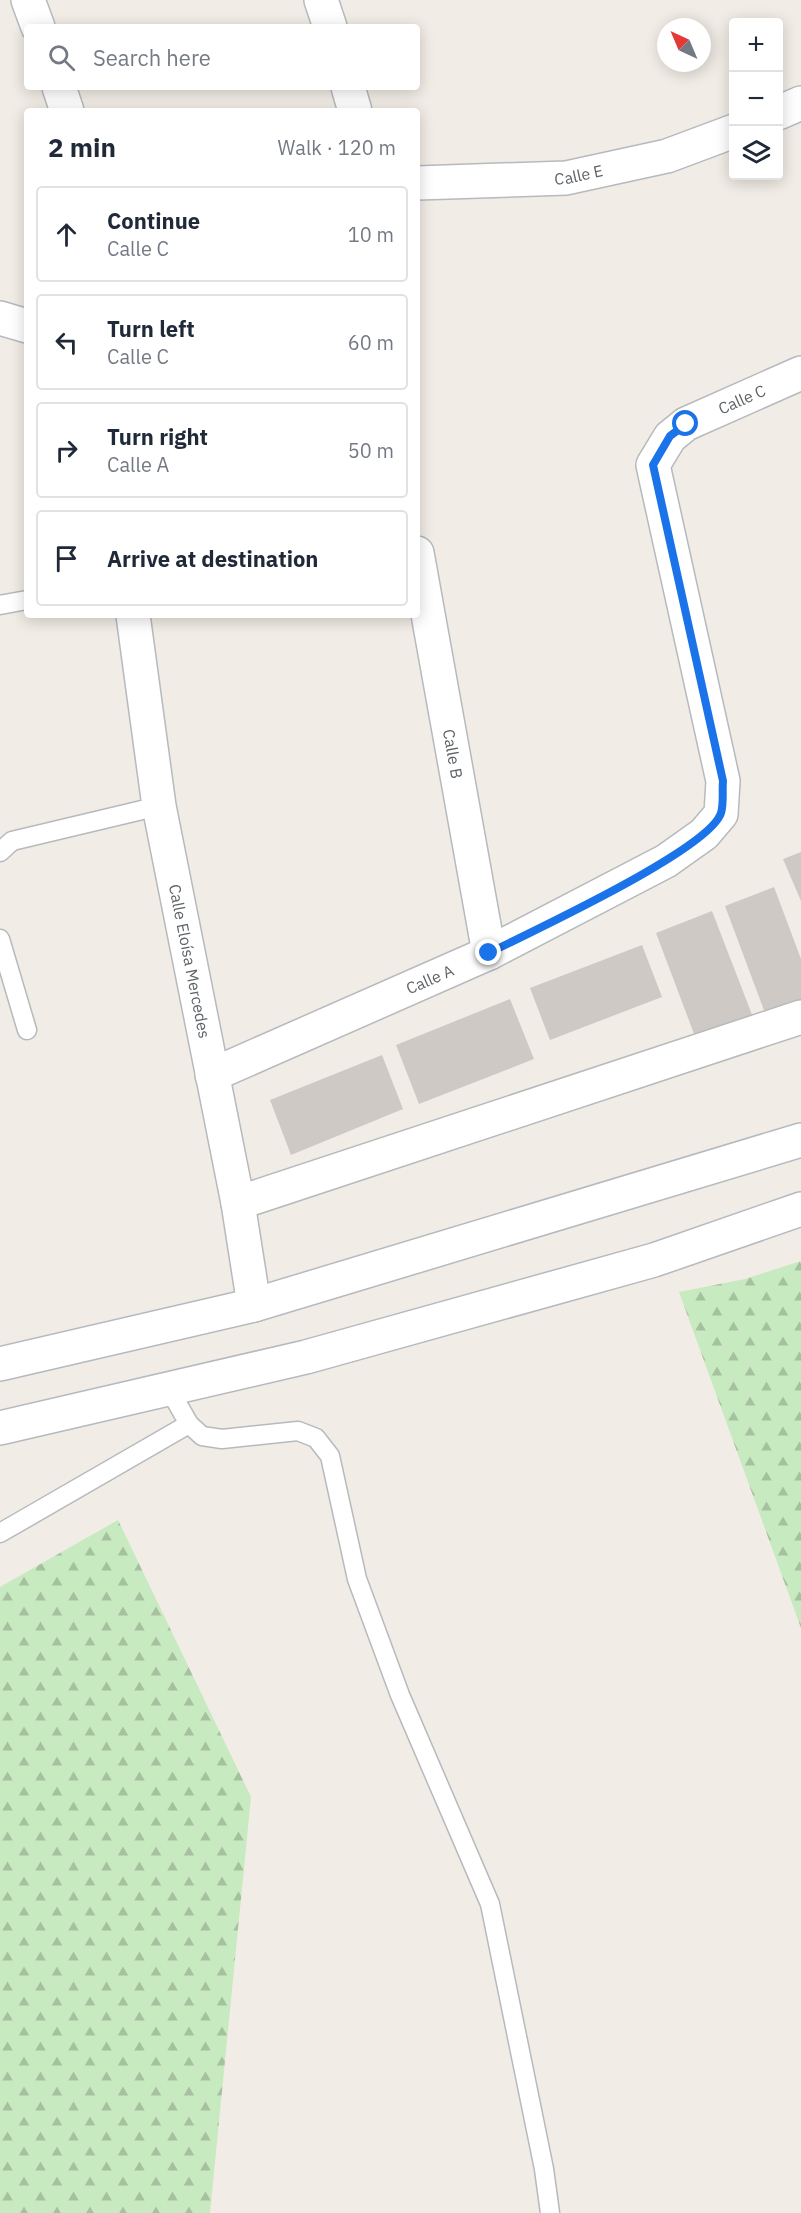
<!DOCTYPE html>
<meta charset="utf-8">
<style>
:root{--surface:#fff;--page:#f2f2f3;--text:#1f2937;--muted:#747a83;--line:#e0e1e3}
body{margin:0;font-family:"IBM Plex Sans",sans-serif;background:var(--page);color:var(--text)}
.controls{position:absolute;right:18px;top:18px;display:grid;overflow:hidden;border-radius:6px;box-shadow:0 3px 15px #0003}
.controls button{width:54px;height:54px;display:grid;place-items:center;padding:0;border:0;border-bottom:2px solid var(--line);background:var(--surface);color:var(--text);font:30px sans-serif}
.compass{position:absolute;left:657px;top:18px;width:54px;height:54px;border-radius:50%;background:var(--surface);box-shadow:0 3px 15px #0003;rotate:316deg}
.stop{position:absolute;width:18px;height:18px;margin:-14px;border:4px solid #1a73e8;border-radius:50%;background:#fff}
.stop.end{background:#1a73e8;border-color:#fff;box-shadow:0 2px 6px #0008}
.list{margin:0;padding:0;list-style:none}
h2{display:flex;justify-content:space-between;align-items:center;height:78px;margin:0;padding:0 24px;font-size:26px}
h2 small{font-size:20px;font-weight:400;color:var(--muted)}
.list li{display:grid;grid-template-columns:39px 1fr auto;gap:18px;align-items:center;box-sizing:border-box;height:96px;margin:0 12px 12px;padding:0 12px;border:2px solid var(--line);border-radius:6px}
.list b{display:block;font-size:22px;white-space:nowrap}
.list p{margin:0;font-size:20px;white-space:nowrap;color:var(--muted)}
.list em{font-size:20px;font-style:normal;color:var(--muted)}
.icon{flex:none;width:33px;height:33px;fill:none;stroke:currentColor;stroke-width:2;stroke-linecap:round;stroke-linejoin:round}
.map{position:relative;flex:none;width:801px;height:2213px;overflow:hidden}
.search{position:absolute;background:var(--surface);box-shadow:0 3px 15px #0003;left:24px;top:24px;width:396px;height:66px;display:flex;align-items:center;gap:15px;box-sizing:border-box;padding:0 21px;border-radius:6px;color:var(--muted);font-size:22px}
.panel{position:absolute;background:var(--surface);box-shadow:0 3px 15px #0003;left:24px;top:108px;width:396px;height:510px;border-radius:6px}
.map>svg:first-child{display:block}
</style>
<div class="map">
<svg width="801" height="2213" viewBox="0 0 801 2213">
<defs>
<pattern id="forest-firs" width="22" height="20" patternUnits="userSpaceOnUse" patternTransform="scale(1.5)"><rect width="22" height="20" fill="#c8eac0"/><path d="M5 1l3.5 6h-7zM16 11l3.5 6h-7z" fill="#a6c1a0"/></pattern>
</defs>
<rect width="100%" height="100%" fill="#f1ece5"/>
<path fill="url(#forest-firs)" d="M801,1261V1628L679,1292L745,1279Z
M118,1520L251,1797L210,2213H0V1587Z"/>
<path fill="#cec9c4" d="M801,852V901L783,859Z
M774,887L801,959V1009L768,1021L725,906Z
M712,911L756,1025L699,1047L656,933Z
M642,945L662,997L550,1040L530,988Z
M510,999L534,1059L419,1104L396,1045Z
M382,1055L403,1109L291,1155L270,1100Z"/>
<g fill="none" stroke-linecap="round" stroke-linejoin="round">
<defs>
<path id="lane" d="M0,605L27,600
M0,852L12,841L159,806
M0,939L27,1030
M169,1389L189,1424L202,1436L222,1439L298,1431L316,1438L330,1456L357,1579L400,1695L490,1904L544,2169L550,2213
M0,1533L189,1424"/>
<g id="street">
<path d="M28,0L38,27"/>
<path d="M321,0L330,27"/>
<path d="M59,87L67,111"/>
<path d="M348,87L355,111"/>
<path d="M778,113L801,103"/>
<path id="s1" d="M417,183L566,178L667,156L734,131"/>
<path d="M0,318L27,326"/>
<path id="s2" d="M417,553L489,953"/>
<path id="s3" d="M133,615L159,806L238,1203L254,1305"/>
<path id="s4" d="M212,1075L489,953L666,861L704,834L721,814L723,781L653,465L670,437L686,424L801,373"/>
<path d="M238,1203L801,1017"/>
</g>
<path id="secondary" d="M0,1364L254,1305L801,1140
M0,1428L306,1357L654,1260L801,1209"/>
</defs>
<use href="#lane" stroke="#b6babd" stroke-width="21"/>
<use href="#street" stroke="#b6babd" stroke-width="36"/>
<use href="#secondary" stroke="#b4babe" stroke-width="36"/>
<use href="#lane" stroke="#fff" stroke-width="18"/>
<use href="#street" stroke="#fff" stroke-width="33"/>
<use href="#secondary" stroke="#fff" stroke-width="33"/>
</g>
<g fill="none" stroke-linecap="round" stroke-linejoin="round">
<path stroke="#1a73e8" stroke-width="8" d="M489,953C530,932 709,850 721,813C724,804 722,790 723,781L653,465L670,436L686,424"/>
</g>
<g text-anchor="middle" stroke-width="4.5" stroke-linejoin="round" paint-order="stroke">
<g font-size="16" fill="#5d6367" stroke="#fff">
<text dy="6" stroke="none"><textPath href="#s1" startOffset="162">Calle E</textPath></text>
<text dy="6" stroke="none"><textPath href="#s4" startOffset="1046">Calle C</textPath></text>
<text dy="6" stroke="none"><textPath href="#s2" startOffset="204">Calle B</textPath></text>
<text dy="6" stroke="none"><textPath href="#s3" startOffset="351">Calle Eloísa Mercedes</textPath></text>
<text dy="6" stroke="none"><textPath href="#s4" startOffset="238">Calle A</textPath></text>
</g>
</g>
</svg>
<div class="controls">
<button>+</button>
<button>−</button>
<button><svg class="icon" aria-label="layers" viewBox="0 0 24 24"><path d="M12 4l9 5-9 5-9-5zM3 14l9 5 9-5"/></svg></button>
</div>
<svg class="compass" viewBox="-18 -18 36 36"><path d="M0-13l5 13h-10z" fill="#e53935"/><path d="M0 13l5-13h-10z" fill="#747a83"/></svg>
<div class="stop" style="left:686px;top:424px"></div>
<div class="stop end" style="left:489px;top:953px"></div>
<div class="search"><svg class="icon" aria-label="search" viewBox="0 0 24 24"><circle cx="10" cy="10" r="6"/><path d="M15 15l6 6"/></svg>Search here</div>
<section class="panel">
<h2>2 min<small>Walk · 120 m</small></h2>
<ul class="list">
<li><svg class="icon" aria-label="ahead" viewBox="0 0 24 24"><path d="M12 20V5M6 11l6-6 6 6"/></svg><div><b>Continue</b><p>Calle C</p></div><em>10 m</em></li>
<li><svg class="icon" aria-label="left" viewBox="0 0 24 24"><path d="M17 20v-9H6M10 6l-5 5 5 5"/></svg><div><b>Turn left</b><p>Calle C</p></div><em>60 m</em></li>
<li><svg class="icon" aria-label="right" viewBox="0 0 24 24"><path d="M7 20v-9h11M14 6l5 5-5 5"/></svg><div><b>Turn right</b><p>Calle A</p></div><em>50 m</em></li>
<li><svg class="icon" aria-label="arrive" viewBox="0 0 24 24"><path d="M6 21V4h12l-3 4 3 4H6"/></svg><div><b>Arrive at destination</b></div></li>
</ul>
</section>
</div>
